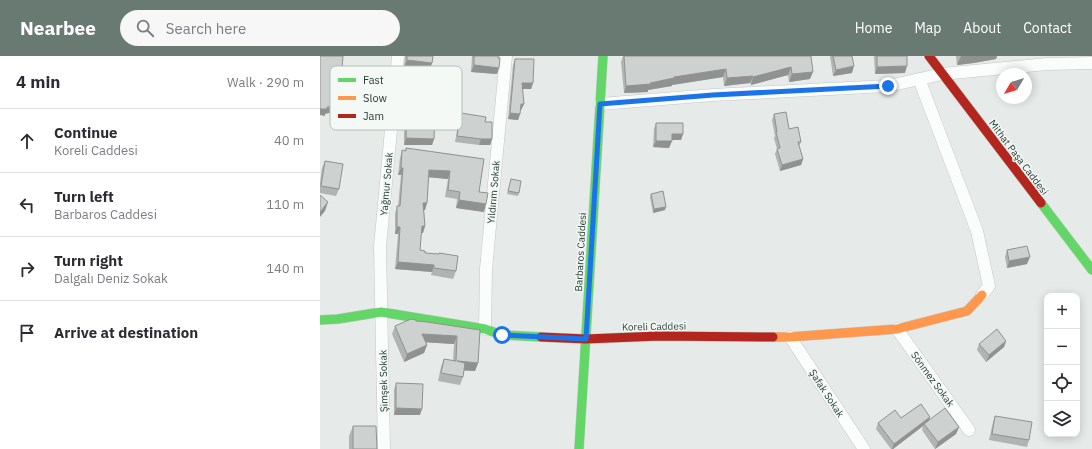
<!DOCTYPE html>
<meta charset="utf-8">
<style>
:root{--surface:#fff;--page:#f7f7f7;--text:#2b2b33;--muted:#7c7c81;--line:#e1e1e2;--accent:#697a73}
body{margin:0;font-family:"IBM Plex Sans",sans-serif;background:var(--page);color:var(--text)}
.controls{position:absolute;right:12px;bottom:12px;display:grid;overflow:hidden;border-radius:8px;box-shadow:0 2px 10px #0003}
.controls button{width:36px;height:36px;display:grid;place-items:center;padding:0;border:0;border-bottom:1px solid var(--line);background:var(--surface);color:var(--text);font:20px sans-serif}
.compass{position:absolute;left:676px;top:12px;width:36px;height:36px;border-radius:50%;background:var(--surface);box-shadow:0 2px 10px #0003;rotate:232deg}
.stop{position:absolute;width:12px;height:12px;margin:-9px;border:3px solid #1a73e8;border-radius:50%;background:#fff}
.stop.end{background:#1a73e8;border-color:#fff;box-shadow:0 1px 4px #0008}
.list{margin:0;padding:0;list-style:none}
h2{display:flex;justify-content:space-between;align-items:center;height:52px;margin:0;padding:0 16px;font-size:17px}
h2 small{font-size:13px;font-weight:400;color:var(--muted)}
.list li{display:grid;grid-template-columns:26px 1fr auto;gap:12px;align-items:center;box-sizing:border-box;height:64px;padding:0 16px;border-top:1px solid var(--line)}
.list b{display:block;font-size:15px;white-space:nowrap}
.list p{margin:0;font-size:13px;white-space:nowrap;color:var(--muted)}
.list em{font-size:13px;font-style:normal;color:var(--muted)}
.icon{flex:none;width:22px;height:22px;fill:none;stroke:currentColor;stroke-width:2;stroke-linecap:round;stroke-linejoin:round}
.map{position:relative;flex:none;width:772px;height:393px;overflow:hidden}
header{display:flex;align-items:center;gap:24px;box-sizing:border-box;height:56px;padding:0 20px;background:var(--accent);color:#fff}
header strong{font-size:19px}
nav{display:flex;gap:22px;margin-inline-start:auto;font-size:14px}
.search{width:280px;height:36px;background:var(--page);display:flex;align-items:center;gap:10px;box-sizing:border-box;padding:0 14px;border-radius:22px;color:var(--muted);font-size:15px}
main{display:flex}
aside{flex:1;background:var(--surface)}
.map>svg:first-child{display:block}
</style>
<header>
<strong>Nearbee</strong>
<div class="search"><svg class="icon" aria-label="search" viewBox="0 0 24 24"><circle cx="10" cy="10" r="6"/><path d="M15 15l6 6"/></svg>Search here</div>
<nav><a>Home</a><a>Map</a><a>About</a><a>Contact</a></nav>
</header>
<main>
<aside>
<h2>4 min<small>Walk · 290 m</small></h2>
<ul class="list">
<li><svg class="icon" aria-label="ahead" viewBox="0 0 24 24"><path d="M12 20V5M6 11l6-6 6 6"/></svg><div><b>Continue</b><p>Koreli Caddesi</p></div><em>40 m</em></li>
<li><svg class="icon" aria-label="left" viewBox="0 0 24 24"><path d="M17 20v-9H6M10 6l-5 5 5 5"/></svg><div><b>Turn left</b><p>Barbaros Caddesi</p></div><em>110 m</em></li>
<li><svg class="icon" aria-label="right" viewBox="0 0 24 24"><path d="M7 20v-9h11M14 6l5 5-5 5"/></svg><div><b>Turn right</b><p>Dalgalı Deniz Sokak</p></div><em>140 m</em></li>
<li><svg class="icon" aria-label="arrive" viewBox="0 0 24 24"><path d="M6 21V4h12l-3 4 3 4H6"/></svg><div><b>Arrive at destination</b></div></li>
</ul>
</aside>
<div class="map">
<svg width="772" height="393" viewBox="0 0 772 393">
<rect width="100%" height="100%" fill="#e6eae8"/>
<g fill="none" stroke-linecap="round" stroke-linejoin="round">
<defs>
<path id="street" d="M599,23L657,175L669,230L662,239
M280,48L393,39L568,30L622,18L727,8L772,7
M165,273L166,213L186,0
M577,273L649,374
M470,281L544,393
M64,393L60,190L78,0"/>
<path id="fast" d="M721,147L772,214
M0,264L18,263L61,256L165,273L182,279L221,281
M259,393L283,0"/>
<path id="slow" d="M453,281H470L577,273L647,255L662,239"/>
<path id="jam" d="M609,0L721,147
M221,281L266,283L339,280L453,281"/>
</defs>
<use href="#street" stroke="#c3c7c5" stroke-width="13"/>
<use href="#fast" stroke="#c2c8c5" stroke-width="10"/>
<use href="#slow" stroke="#c2c8c5" stroke-width="10"/>
<use href="#jam" stroke="#c2c8c5" stroke-width="10"/>
<use href="#street" stroke="#fbfcfc" stroke-width="12"/>
<use href="#fast" stroke="#63d668" stroke-width="9"/>
<use href="#slow" stroke="#ff974d" stroke-width="9"/>
<use href="#jam" stroke="#b3261e" stroke-width="9"/>
</g>
<path fill="#b0b4b2" d="M85,0H113L110,14L84,11Z
M152,0H178L177,18L151,16Z
M303,0H491L490,23L469,26L468,19L431,29L430,27L404,30L403,21L352,29V30L328,34V36L304,37L301,6Z
M510,0H532V17L513,20Z
M554,0H587L585,17L555,18Z
M636,0H677L676,3L654,7L637,9Z
M195,3L213,27L211,33H202L204,48L201,54H200V58L198,64L188,63L193,9Z
M87,57L114,83L112,89H84V63Z
M141,57L165,66L172,83L170,89H159L135,86L139,63Z
M454,58L469,73L481,86L479,90L483,103L481,109L460,115L455,98L457,93L454,82L455,80L452,64Z
M336,67L363,78L361,84H352L349,92L333,91L334,73Z
M86,92L164,103L159,136L164,156L136,152L137,143L125,141L128,123L108,121L107,147L105,154H104L105,170L103,177H101L100,194L136,215L133,223L111,219L112,216L75,213L78,178H75V158L77,150H78L81,119H78L80,102L82,94L85,95Z
M5,105L19,133L16,140L0,137V127L2,112Z
M191,123L199,137L198,140L187,138Z
M331,138L345,154L333,157L330,141Z
M687,194L707,208L687,212L685,201Z
M96,265L160,274L158,307L155,315L144,314L143,321L140,329L118,325L121,311L124,303L133,305L134,288L106,286L107,289L104,297L84,306L72,278L75,270Z
M686,285L684,291L666,306L657,294L659,288Z
M76,327L100,359H74V334Z
M675,360L709,384L707,391L669,384L673,366Z
M610,361L609,364L639,371L636,378L615,393L602,374L603,370L573,393H571L556,373L558,367L581,362Z
M33,370L57,393H29V380Z"/>
<path fill="#909291" d="M641,0H677L676,3L654,7L637,9Z
M87,4L112,7L110,14L84,11Z
M154,9L179,12L177,18L151,16Z
M534,10L532,17L513,20L516,14Z
M587,10L585,17L555,18L557,11Z
M471,11L468,19L431,29L433,21Z
M406,13L403,21L352,29V30L328,34V36L304,37L306,30L330,27L354,21Z
M493,16L490,23L469,26L472,18Z
M433,20L430,27L404,30L407,22Z
M202,27H213L211,33H199Z
M25,48L22,54L5,58V60L0,59V53Z
M201,48H204L201,54H199Z
M190,57L200,58L198,64L188,63Z
M352,78H363L361,84H350Z
M86,82L114,83L112,89H84Z
M161,83H172L170,89H159Z
M336,85H352L349,92L333,91Z
M483,103L481,109L460,115L462,109Z
M81,112H83L81,119H78Z
M109,114L130,115L128,123L106,121Z
M139,144L166,148L164,156L136,152Z
M8,146L5,155L0,161V156Z
M103,147H107L105,154H101Z
M346,151L345,154L333,157L334,153Z
M102,170H105L103,177H99Z
M77,171H80L78,178H75Z
M710,201L707,208L687,212L689,205Z
M78,206L114,209L112,216L75,213Z
M102,278L137,280L134,288L99,286Z
M686,285L684,291L666,306L669,299Z
M107,289L104,297L84,306L87,298Z
M137,305L158,307L155,315L134,314Z
M76,352L102,353L100,359H74Z
M610,361L608,367L604,368L603,370L573,393H572L574,388Z
M639,371L636,378L615,393L618,386Z"/>
<path fill="#cdd1cf" stroke="#909291" d="M0,0H23L21,26L25,48L7,51V53H0Z
M87,0H113L112,7L87,4Z
M154,0H178V2H180L179,12L154,9Z
M304,0H491L493,16L472,18L471,11L433,21V20L407,22L406,13L354,21V22L330,27L331,28L306,30Z
M513,0H532L534,10L516,14Z
M557,0H587V10L557,11Z
M195,3H214L213,27H202L204,48H201L200,58L190,57Z
M466,56L469,73L478,71L481,86H478L483,103L462,109L457,93L460,92L456,76H457L454,58Z
M87,57L115,58L114,83L86,82Z
M141,57L166,61L165,66H172V83H161L137,80Z
M336,67H363V78H352V85H336Z
M86,92L164,103L159,136L168,137L166,148L139,144L140,136L128,134L130,115L109,114L107,147H103L105,170H102L100,194L105,195V197L119,198V197L138,200L136,215L114,212V209L78,206L80,171H77V150H80L83,112H81L82,94L86,95Z
M5,105L23,108L19,133L1,130Z
M191,123L201,125L199,137L188,135Z
M343,135L346,151L334,153L331,138Z
M0,139L8,146L0,156Z
M707,190L710,201L689,205L687,194Z
M91,263L96,264V265L107,266L160,274L158,307L137,305L145,307L143,321L121,317L124,303L136,305L137,280L102,278L107,289L87,298L75,270Z
M677,273L686,285L669,299L659,288Z
M76,327L103,328L102,353L76,352Z
M601,348L610,361L574,388L558,367L575,354L581,362Z
M625,352L639,371L618,386L604,368Z
M675,360L712,366L709,384L672,378Z
M33,370H56L57,393H33Z"/>
<g fill="none" stroke-linecap="round" stroke-linejoin="round">
<path stroke="#1a73e8" stroke-width="5" d="M182,279L266,283L280,48L393,39L568,30"/>
</g>
<g text-anchor="middle" stroke-width="3" stroke-linejoin="round" paint-order="stroke">
<g font-size="10" fill="#253d34" stroke="#f4f9f6">
<text transform="translate(699 101) rotate(53)" y="4">Mithat Paşa Caddesi</text>
<text transform="translate(66 128) rotate(-85)" y="4">Yağmur Sokak</text>
<text transform="translate(173 136) rotate(-85)" y="4">Yıldırım Sokak</text>
<text transform="translate(260 196) rotate(-87)" y="4">Barbaros Caddesi</text>
<text transform="translate(334 270) rotate(-1)" y="4">Koreli Caddesi</text>
<text transform="translate(613 323) rotate(54)" y="4">Sönmez Sokak</text>
<text transform="translate(63 325) rotate(-91)" y="4">Şimşek Sokak</text>
<text transform="translate(507 337) rotate(57)" y="4">Şafak Sokak</text>
</g>
</g>
<rect x="10" y="10" width="132" height="64" rx="6" fill="#f4f9f6" stroke="#b6c1bc" stroke-width="1"/>
<rect x="18" y="22" width="18" height="4" fill="#63d668"/>
<rect x="18" y="40" width="18" height="4" fill="#ff974d"/>
<rect x="18" y="58" width="18" height="4" fill="#b3261e"/>
<g font-size="11" fill="#253d34">
<text x="43" y="28">Fast</text>
<text x="43" y="46">Slow</text>
<text x="43" y="64">Jam</text>
</g>
</svg>
<div class="controls">
<button>+</button>
<button>−</button>
<button><svg class="icon" aria-label="locate" viewBox="0 0 24 24"><circle cx="12" cy="12" r="6"/><path d="M12 2v4M12 18v4M2 12h4M18 12h4"/></svg></button>
<button><svg class="icon" aria-label="layers" viewBox="0 0 24 24"><path d="M12 4l9 5-9 5-9-5zM3 14l9 5 9-5"/></svg></button>
</div>
<svg class="compass" viewBox="-18 -18 36 36"><path d="M0-13l5 13h-10z" fill="#e53935"/><path d="M0 13l5-13h-10z" fill="#7c7c81"/></svg>
<div class="stop" style="left:182px;top:279px"></div>
<div class="stop end" style="left:568px;top:30px"></div>
</div>
</main>
